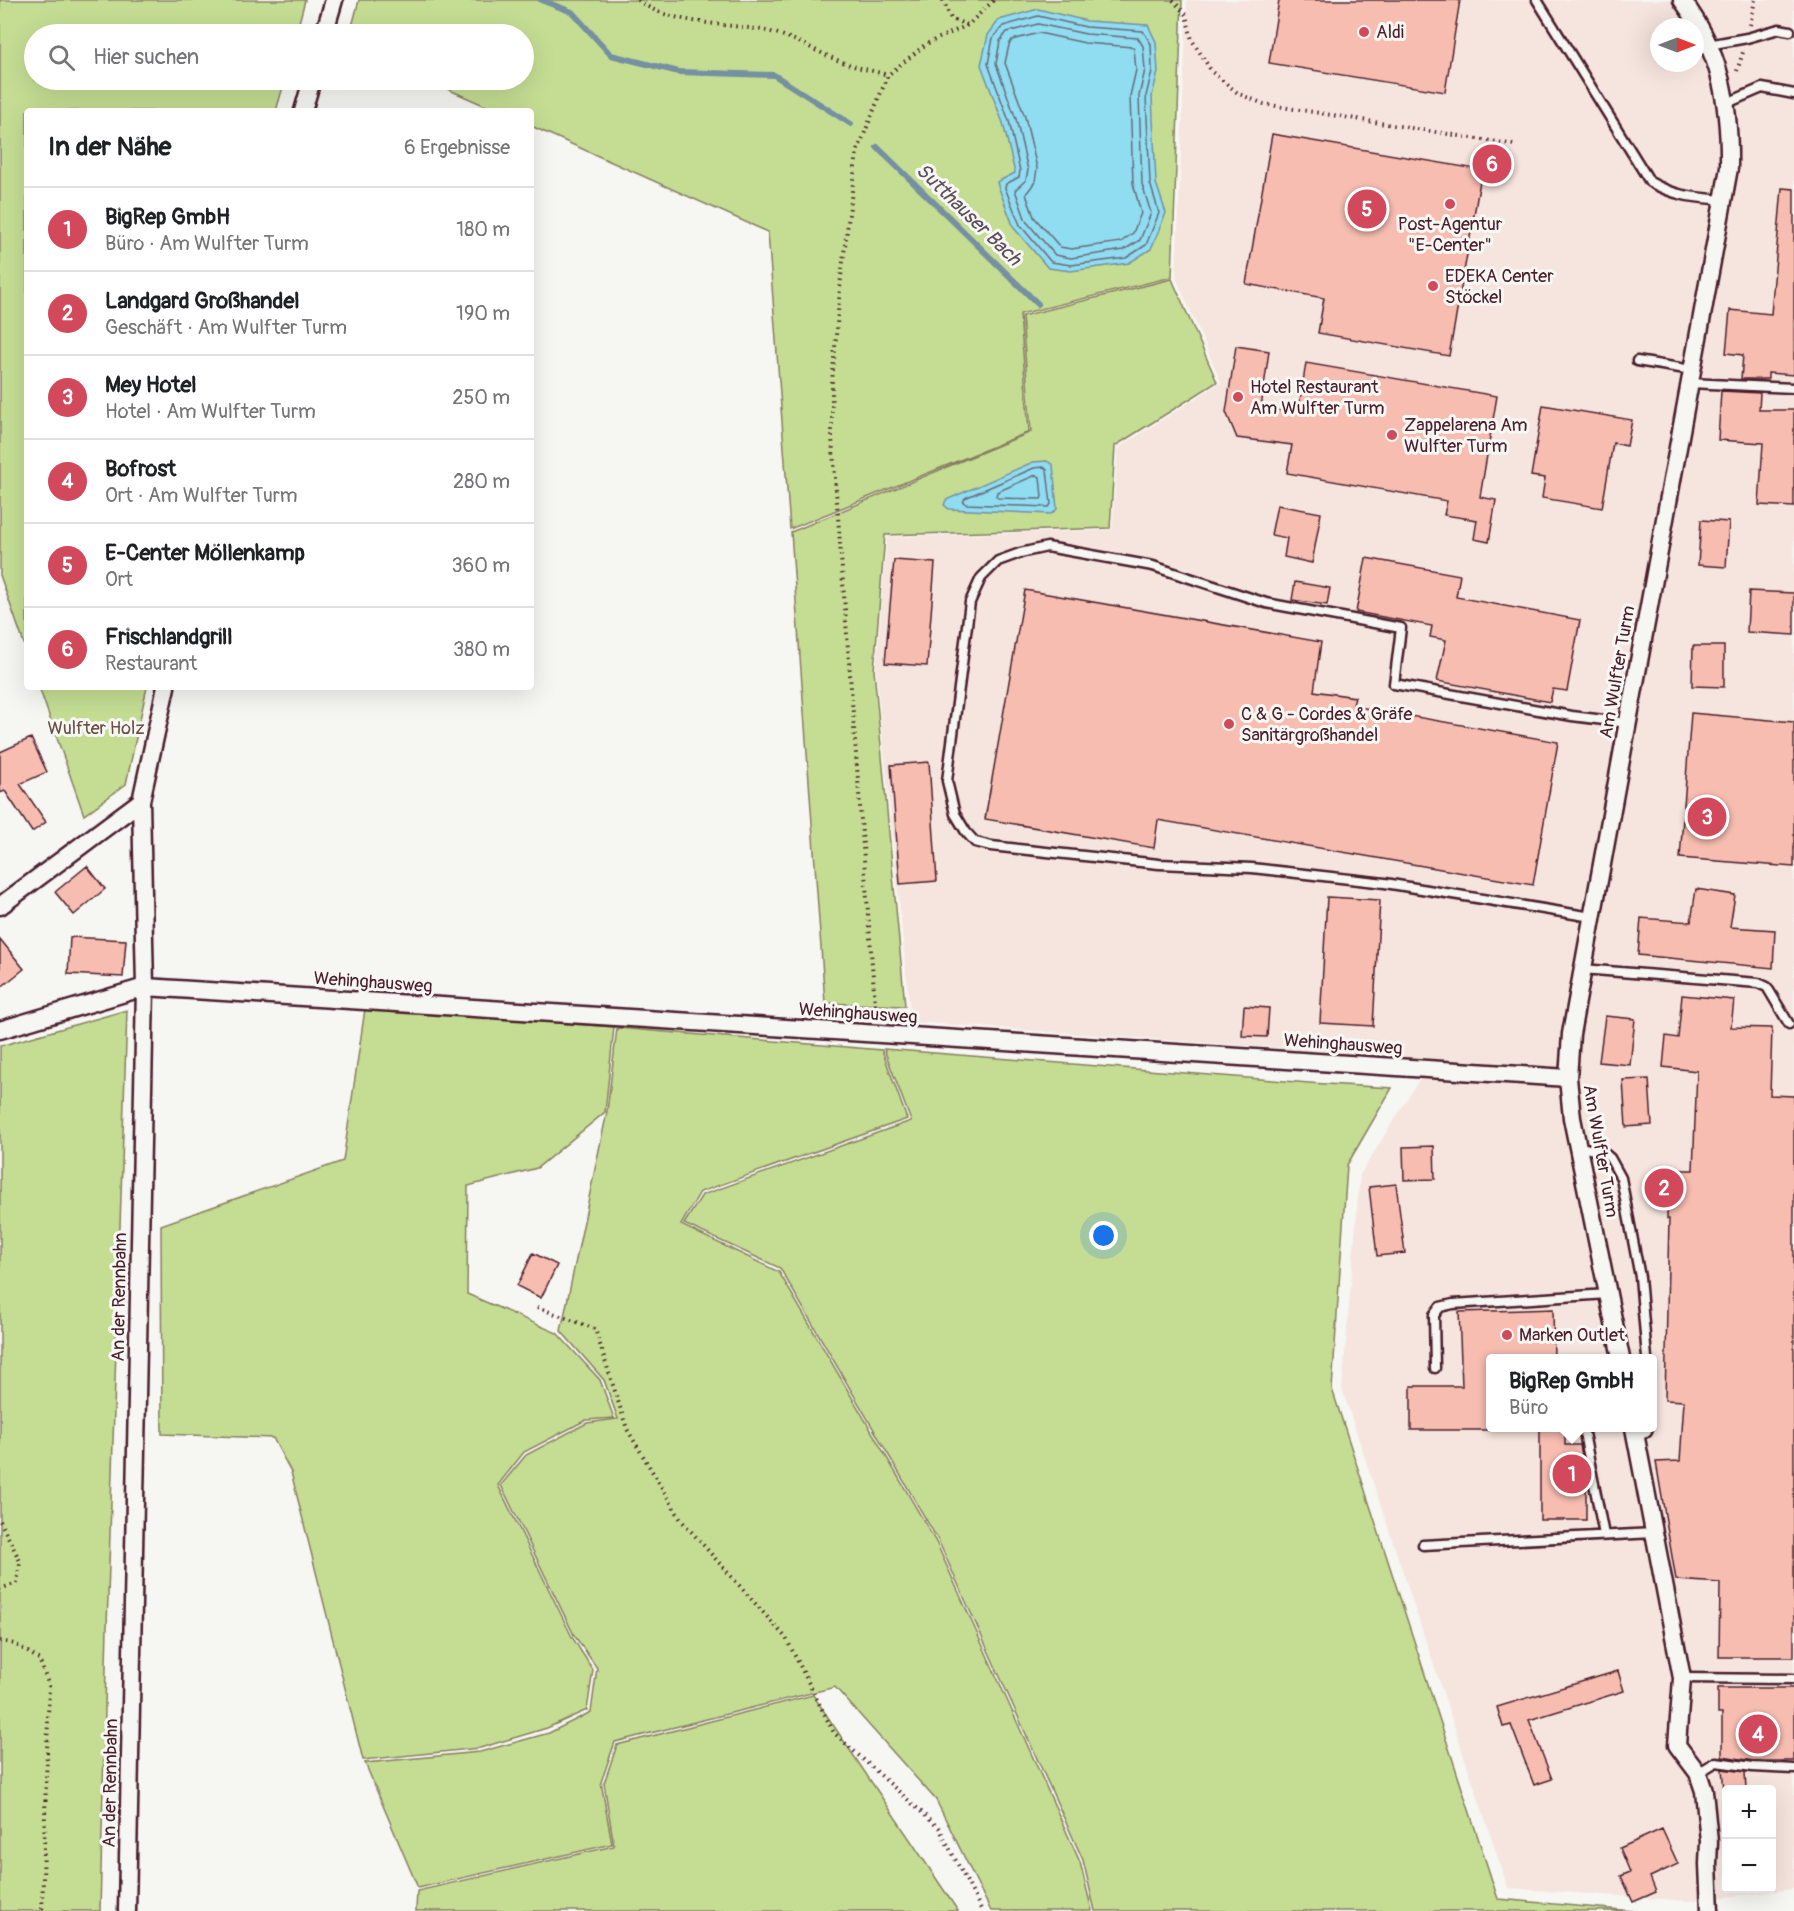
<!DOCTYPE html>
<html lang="de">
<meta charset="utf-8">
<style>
:root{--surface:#fff;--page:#f2f2f2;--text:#202124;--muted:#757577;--line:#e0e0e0;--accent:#d1495b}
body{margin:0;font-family:Pangolin,sans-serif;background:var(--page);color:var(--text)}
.controls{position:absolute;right:18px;bottom:18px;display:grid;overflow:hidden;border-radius:6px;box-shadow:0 6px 24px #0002}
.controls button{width:54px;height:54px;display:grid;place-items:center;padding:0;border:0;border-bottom:2px solid var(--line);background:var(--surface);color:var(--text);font:30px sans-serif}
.compass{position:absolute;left:1650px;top:18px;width:54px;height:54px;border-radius:50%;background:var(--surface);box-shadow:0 6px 24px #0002;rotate:90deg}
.you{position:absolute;left:1104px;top:1236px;width:21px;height:21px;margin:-15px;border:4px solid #fff;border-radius:50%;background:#1a73e8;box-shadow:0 0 0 9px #1a73e833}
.badge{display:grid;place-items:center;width:39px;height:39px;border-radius:50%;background:var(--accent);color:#fff;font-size:20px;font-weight:700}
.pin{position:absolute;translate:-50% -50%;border:3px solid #fff;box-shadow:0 2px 6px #0006}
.popup{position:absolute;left:1486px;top:1354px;width:171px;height:78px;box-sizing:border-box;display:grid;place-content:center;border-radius:6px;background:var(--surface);filter:drop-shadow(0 2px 4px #0005);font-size:20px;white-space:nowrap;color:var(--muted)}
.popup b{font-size:22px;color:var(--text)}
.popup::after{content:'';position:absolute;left:50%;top:100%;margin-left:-12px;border:12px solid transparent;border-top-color:var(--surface)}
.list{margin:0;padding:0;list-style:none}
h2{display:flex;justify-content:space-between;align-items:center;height:78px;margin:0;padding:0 24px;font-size:26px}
h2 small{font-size:20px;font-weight:400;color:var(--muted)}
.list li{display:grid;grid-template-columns:39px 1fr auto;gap:18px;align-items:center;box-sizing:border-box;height:84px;padding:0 24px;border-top:2px solid var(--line)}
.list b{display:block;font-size:22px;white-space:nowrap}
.list p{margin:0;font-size:20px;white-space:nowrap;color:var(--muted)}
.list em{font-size:20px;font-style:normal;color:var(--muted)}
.icon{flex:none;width:33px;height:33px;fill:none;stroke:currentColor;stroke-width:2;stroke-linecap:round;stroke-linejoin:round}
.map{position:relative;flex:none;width:1794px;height:1911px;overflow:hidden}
.search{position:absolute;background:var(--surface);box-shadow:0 6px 24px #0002;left:24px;top:24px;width:510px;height:66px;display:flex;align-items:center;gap:15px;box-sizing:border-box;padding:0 21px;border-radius:33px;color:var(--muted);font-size:22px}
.panel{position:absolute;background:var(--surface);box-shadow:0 6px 24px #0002;left:24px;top:108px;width:510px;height:582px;border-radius:6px}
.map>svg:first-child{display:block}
</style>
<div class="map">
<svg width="1794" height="1911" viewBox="0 0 1794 1911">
<rect width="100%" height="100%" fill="#f6f6f2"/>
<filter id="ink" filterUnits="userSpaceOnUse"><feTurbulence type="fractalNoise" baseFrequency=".0167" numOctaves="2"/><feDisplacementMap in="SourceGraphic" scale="12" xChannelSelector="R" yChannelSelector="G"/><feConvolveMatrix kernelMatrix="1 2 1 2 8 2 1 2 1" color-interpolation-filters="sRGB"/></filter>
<g filter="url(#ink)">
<path fill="#f6e5de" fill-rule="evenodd" d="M1187,0H1794V1889L1688,1901L1508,1888L1342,1389L1360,1175L1432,1059L911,1022L876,671L887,537L1112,530L1118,448L1221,382L1176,278ZM1659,27H1695V63H1659ZM1491,1358H1653V1428H1491ZM1726,1790H1772V1888H1726Z"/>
<path fill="#c4dd93" stroke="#877e5f" stroke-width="1.5" d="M0,0H305L296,34H34V80H285L276,111H27V652L0,575Z
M359,0H1182L1172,277L1020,314L1029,432L790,529L768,232L531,126V111H497L427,80H524V34H350Z
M1172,279L1217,382L1115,446L1110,528L885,535L874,670L905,1006L825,1003L791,532L1031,432L1022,316Z
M39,687H147L126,784L84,815Z
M365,1009L614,1027L605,1112L537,1168L468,1186L467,1294L557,1333L600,1380L614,1418L586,1420L524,1452L498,1485L572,1637L593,1670L587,1710L547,1728L480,1748L363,1760L291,1472L273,1438L162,1434L161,1225L343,1161Z
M127,1010L107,1626L100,1911H0V1046Z
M617,1028L882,1050L907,1119L700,1192L681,1225L779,1272L936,1542L1080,1862L1092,1911H991L936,1800L835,1687L615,1742L601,1782L612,1844L418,1888L365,1763L480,1752L549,1733L591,1712L597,1668L574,1635L501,1485L526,1455L587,1423L618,1419L604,1380L561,1331L607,1112Z
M884,1049L1309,1083L1392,1088L1347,1165L1332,1389L1498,1899L1633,1911H1095L1083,1860L938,1540L780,1268L684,1224L702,1195L911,1121Z
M813,1695L958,1911H416L417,1891L614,1846L604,1783L617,1745Z"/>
<path fill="#90dcf0" stroke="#7490a1" stroke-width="1.5" d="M1038,9L1087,21L1148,25L1156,42L1158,72L1152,96L1156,183L1166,213L1151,249L1129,263L1071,271L1048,268L1014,228L998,186L997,182L1015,173L1003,123L981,65L988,35L999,20Z
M1047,461L1053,465L1057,509L1051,514L949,509L944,505L946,500L1033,462Z"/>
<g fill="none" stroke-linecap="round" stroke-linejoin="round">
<path stroke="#666b7a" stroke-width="1.5" d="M1038,16L1086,27L1143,31L1151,44L1152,71L1146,96L1150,183L1159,213L1146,245L1126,258L1071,265L1051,262L1020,225L1005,188L1006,184L1019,177L1020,171L1009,121L988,64L993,38L1003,26Z
M1038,24L1086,34L1138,38L1143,46L1145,70L1139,96L1142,184L1151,213L1140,240L1124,250L1071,258L1055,255L1026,221L1015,190L1026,180L1028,170L1016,119L996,64L1000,41L1007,32Z
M1039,33L1085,43L1132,47L1134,49L1136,70L1130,96L1133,183L1141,213L1133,233L1121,242L1071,249L1060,247L1034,217L1026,194L1035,182L1037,168L1025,117L1005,63L1009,45L1012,40Z
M1044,467L1047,470L1051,504L1049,507L966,504L963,502L965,498L1034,468Z
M1036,475L1040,477L1042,497L1041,499L998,498L996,496L997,492Z"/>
<path stroke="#7490a1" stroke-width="6" d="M541,0L572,12L611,55L679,72L774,75L851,124
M877,147L1038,304"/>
</g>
<path fill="#f7bdb1" stroke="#4a1f2b" stroke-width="1.5" d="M1279,0H1460L1445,92L1269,63Z
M1272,134L1482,170L1449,356L1318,333L1324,298L1246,284Z
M1782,188L1794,189V375L1768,373V379H1741L1743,355L1726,353L1730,310L1771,314Z
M1236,346L1269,351L1261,408L1298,413L1306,363L1497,396L1480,497L1496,500L1489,542L1474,539L1477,520L1444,515L1447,501L1287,473L1292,445L1237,438L1226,412Z
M1721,391L1760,393L1759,410H1794V507L1759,505L1763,443L1718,440Z
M1543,405L1632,420L1627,446L1613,443L1602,508L1542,498L1545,478L1531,476Z
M1277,505L1321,513L1312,563L1284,557L1287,538L1271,535Z
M1701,520L1729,522L1726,567L1698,565Z
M1366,558L1460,575L1456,597L1580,620L1567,691L1553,689L1550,702L1437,681L1446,640L1430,637L1432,626L1356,612Z
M894,560L935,563L927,666L885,663Z
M1295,582L1330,588L1327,605L1292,600Z
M1025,590L1321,642L1314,691L1355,697L1353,706L1558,742L1533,885L1158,820L1154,848L985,819Z
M1749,591L1794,593V635L1747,632Z
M1693,646H1724V687L1692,686Z
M1691,713L1794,722V867L1680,858Z
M31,738L47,772L20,784L46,822L32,832L5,791L0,793V752Z
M929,762L937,881L900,884L891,765Z
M87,866L105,889L74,915L55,892Z
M1696,889L1735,895L1730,927L1775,930L1773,968L1638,955L1641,918L1691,922Z
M1327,897L1380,900L1373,1026L1320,1023Z
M70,937L126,940L123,977L68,974Z
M0,939L24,969L0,988Z
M1682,995L1734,1000L1731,1027L1772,1028L1770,1095L1794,1096V1657H1719L1720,1583L1676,1580L1656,1462L1680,1461L1684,1401L1665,1400L1669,1219H1667L1668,1170H1693L1697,1071L1663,1067L1666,1036L1678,1038Z
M1244,1006L1269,1008L1267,1037L1242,1036Z
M1605,1016L1635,1019L1630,1065L1599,1062Z
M1649,1079L1652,1125L1626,1127L1623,1080Z
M1434,1146L1435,1179L1404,1180L1403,1147Z
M1396,1184L1405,1253L1377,1256L1369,1187Z
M533,1253L557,1265L541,1298L517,1286Z
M1553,1309L1554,1359H1491V1430H1411V1386H1462L1459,1312Z
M1540,1428H1565V1445H1580L1586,1475V1520H1540Z
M1618,1671L1624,1691L1529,1720L1552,1779L1534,1785L1511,1725L1503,1727L1497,1707Z
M1718,1688H1794V1761H1754L1722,1756V1713H1718Z
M1722,1769L1745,1772L1746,1790H1724Z
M1662,1829L1678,1864L1650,1877L1656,1892L1633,1902L1621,1876L1630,1872L1620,1848Z"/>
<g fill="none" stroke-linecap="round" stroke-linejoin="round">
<defs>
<path id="service" d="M1537,0L1650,182C1677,197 1693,197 1724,200
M1708,45L1747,38L1779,29L1790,31
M1727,103L1762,88L1794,94
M1637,361L1692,370
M1690,383L1794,388
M1592,917L1385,883L1252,868L1159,864L991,846L975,842L966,832L955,814L947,781L970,602L981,578L998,561L1020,553L1047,547L1153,566L1266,603L1401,628L1394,684L1572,716L1628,723
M1582,969L1758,983L1767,987L1789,1024
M1578,1146L1604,1153L1610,1158L1621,1178L1640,1277L1647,1358
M1435,1368L1434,1315L1440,1307L1453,1304L1608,1294
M1583,1428L1604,1535
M1636,1439L1647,1431L1648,1428
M1423,1545L1654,1533
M1682,1678L1794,1679
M1698,1773L1716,1762L1753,1767L1794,1769"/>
<path id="minor" d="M324,34L334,0
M303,111L312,80
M0,906L141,801
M0,1030L145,987L1568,1078
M1621,1358L1572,1118L1568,1078L1571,1034L1729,168C1730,104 1721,52 1682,0
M1634,1428L1682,1678L1677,1745L1698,1773L1704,1791L1709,1841L1708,1864L1710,1911
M127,1911L145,987L141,801L166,687"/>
</defs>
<use href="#service" stroke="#4a1f2b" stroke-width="13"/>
<use href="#minor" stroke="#4a1f2b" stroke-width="21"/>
<path stroke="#4a1f2b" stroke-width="4" stroke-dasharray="1.5 4.5" stroke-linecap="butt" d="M638,0C668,25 729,23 767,31C796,37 820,55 848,64C861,69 875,71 888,75
M943,0L951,19L968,25
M1173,0L1186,15L1192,40L1212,72L1239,94L1264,104L1515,145
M1750,25L1755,0
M1737,71L1743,52
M876,1017L832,438V382L841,277L857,152L888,75L926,44L968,25L994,0
M537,1307L595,1329L627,1429L681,1520L786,1638L834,1733L939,1828L982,1911
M0,1521L20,1561L17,1583L0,1589
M0,1641L15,1644L39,1659L49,1686L42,1911"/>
<use href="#service" stroke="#f6f6f2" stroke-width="8"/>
<use href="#minor" stroke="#f6f6f2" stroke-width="16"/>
</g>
</g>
<g fill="#d1495b" stroke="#f6f6f2" stroke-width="2">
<circle cx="1364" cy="32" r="6"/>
<circle cx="1450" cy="204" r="6"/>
<circle cx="1433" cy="286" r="6"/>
<circle cx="1238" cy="397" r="6"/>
<circle cx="1392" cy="435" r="6"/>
<circle cx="1229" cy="724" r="6"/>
<circle cx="1507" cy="1335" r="6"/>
</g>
<g text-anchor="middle" stroke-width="6" stroke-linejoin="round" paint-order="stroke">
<g font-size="18" fill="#4a1f2b" stroke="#f6f6f2" text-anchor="start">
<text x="1376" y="38">Aldi</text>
<text x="1450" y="230" text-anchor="middle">Post-Agentur<tspan x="1450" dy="21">"E-Center"</tspan></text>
<text x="1445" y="282">EDEKA Center<tspan x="1445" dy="21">Stöckel</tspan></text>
<text x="1250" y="393">Hotel Restaurant<tspan x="1250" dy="21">Am Wulfter Turm</tspan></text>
<text x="1404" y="431">Zappelarena Am<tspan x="1404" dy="21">Wulfter Turm</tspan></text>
<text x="1241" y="720">C &amp; G - Cordes &amp; Gräfe<tspan x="1241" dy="21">Sanitärgroßhandel</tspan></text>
<text x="1519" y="1341">Marken Outlet</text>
</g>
<g font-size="18" fill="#4a1f2b" stroke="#f6f6f2">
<text transform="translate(1617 672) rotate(-80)" y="6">Am Wulfter Turm</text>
<text transform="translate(373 982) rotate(4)" y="6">Wehinghausweg</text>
<text transform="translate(858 1013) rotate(4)" y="6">Wehinghausweg</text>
<text transform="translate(1343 1044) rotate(4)" y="6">Wehinghausweg</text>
<text transform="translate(1601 1151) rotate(80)" y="6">Am Wulfter Turm</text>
<text transform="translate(119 1297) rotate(-89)" y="6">An der Rennbahn</text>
<text transform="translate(110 1783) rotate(-89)" y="6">An der Rennbahn</text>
</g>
<g font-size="18" fill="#684e45" stroke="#f6f6f2">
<text x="96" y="734">Wulfter Holz</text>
</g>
<g font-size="20" font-style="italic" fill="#5c4e5c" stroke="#f6f6f2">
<text transform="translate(969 214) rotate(44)" y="7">Sutthauser Bach</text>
</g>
</g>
</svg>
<div class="controls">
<button>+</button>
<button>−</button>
</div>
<svg class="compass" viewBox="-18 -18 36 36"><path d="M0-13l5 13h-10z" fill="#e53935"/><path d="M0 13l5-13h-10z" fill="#757577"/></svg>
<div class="you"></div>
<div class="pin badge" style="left:1572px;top:1474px">1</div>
<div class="popup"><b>BigRep GmbH</b>Büro</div>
<div class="pin badge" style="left:1664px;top:1188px">2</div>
<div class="pin badge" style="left:1707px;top:817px">3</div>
<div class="pin badge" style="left:1758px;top:1734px">4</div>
<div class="pin badge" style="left:1367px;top:209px">5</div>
<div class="pin badge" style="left:1492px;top:164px">6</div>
<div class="search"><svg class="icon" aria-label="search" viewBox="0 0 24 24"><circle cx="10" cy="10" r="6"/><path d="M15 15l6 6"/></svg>Hier suchen</div>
<section class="panel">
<h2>In der Nähe<small>6 Ergebnisse</small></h2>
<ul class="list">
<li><span class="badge">1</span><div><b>BigRep GmbH</b><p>Büro · Am Wulfter Turm</p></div><em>180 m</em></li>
<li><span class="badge">2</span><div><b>Landgard Großhandel</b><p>Geschäft · Am Wulfter Turm</p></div><em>190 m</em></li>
<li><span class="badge">3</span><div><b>Mey Hotel</b><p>Hotel · Am Wulfter Turm</p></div><em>250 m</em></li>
<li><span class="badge">4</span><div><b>Bofrost</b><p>Ort · Am Wulfter Turm</p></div><em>280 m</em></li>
<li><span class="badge">5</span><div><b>E-Center Möllenkamp</b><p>Ort</p></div><em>360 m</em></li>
<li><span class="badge">6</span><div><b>Frischlandgrill</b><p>Restaurant</p></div><em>380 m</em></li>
</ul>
</section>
</div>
